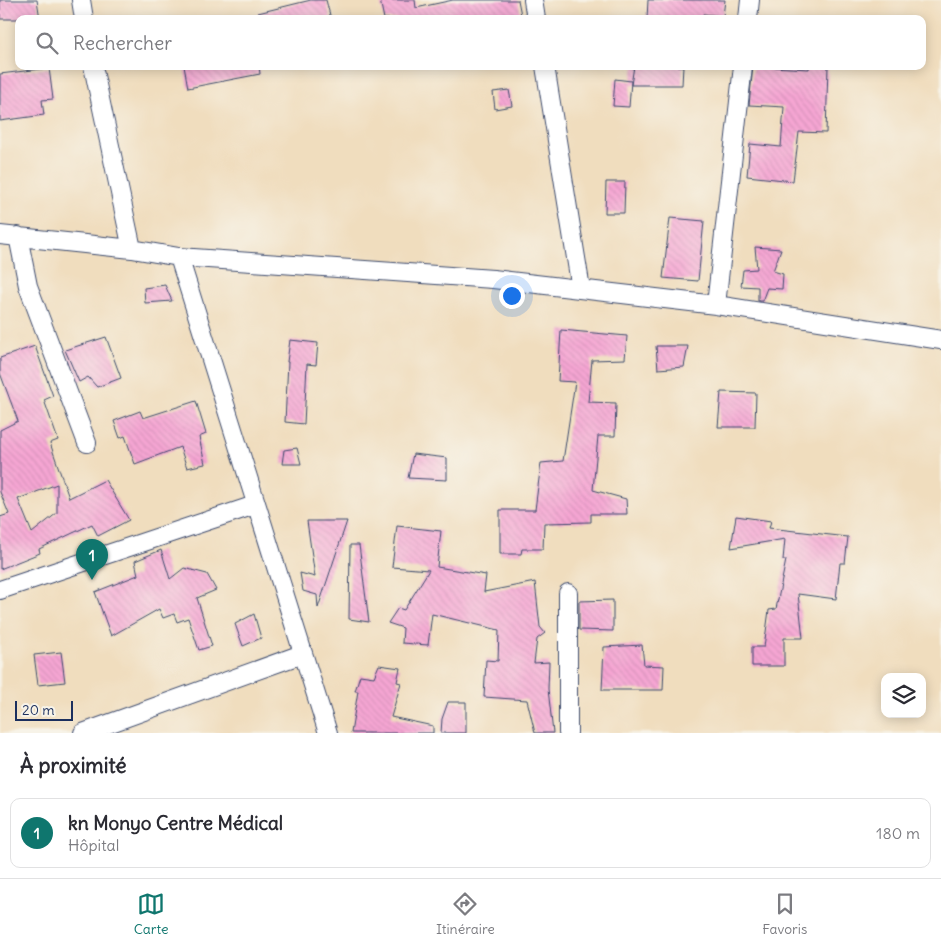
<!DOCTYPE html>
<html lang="fr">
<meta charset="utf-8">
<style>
:root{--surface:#fff;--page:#f2f2f3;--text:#2b2b33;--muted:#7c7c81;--line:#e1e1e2;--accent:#0f766e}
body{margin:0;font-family:Delius,sans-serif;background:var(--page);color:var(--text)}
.controls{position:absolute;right:15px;bottom:15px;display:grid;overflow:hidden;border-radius:10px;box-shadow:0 2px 12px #0003}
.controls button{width:45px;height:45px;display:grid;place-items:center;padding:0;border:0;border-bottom:1px solid var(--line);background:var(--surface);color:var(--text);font:25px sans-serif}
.scale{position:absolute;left:15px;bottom:12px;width:58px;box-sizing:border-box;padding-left:5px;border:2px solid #1b2f5e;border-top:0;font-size:14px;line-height:18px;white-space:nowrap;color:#1b2f5e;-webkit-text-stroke:4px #f7f3e8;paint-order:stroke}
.you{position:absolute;left:511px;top:295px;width:18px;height:18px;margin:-12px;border:4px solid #fff;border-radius:50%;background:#1a73e8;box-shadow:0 0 0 8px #1a73e833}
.badge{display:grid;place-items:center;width:32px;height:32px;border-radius:50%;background:var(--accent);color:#fff;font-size:16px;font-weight:700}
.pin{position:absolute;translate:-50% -41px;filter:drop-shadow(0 1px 2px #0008)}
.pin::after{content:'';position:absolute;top:26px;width:18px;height:15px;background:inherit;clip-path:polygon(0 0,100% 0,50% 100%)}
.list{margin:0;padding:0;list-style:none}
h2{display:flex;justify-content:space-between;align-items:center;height:65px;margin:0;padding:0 20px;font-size:21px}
h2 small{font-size:16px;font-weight:400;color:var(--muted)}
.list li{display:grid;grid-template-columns:32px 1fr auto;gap:15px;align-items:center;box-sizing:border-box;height:70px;margin:0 10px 10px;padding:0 10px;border:1px solid var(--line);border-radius:10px}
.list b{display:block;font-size:19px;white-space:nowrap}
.list p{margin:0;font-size:16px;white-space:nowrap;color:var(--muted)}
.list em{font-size:16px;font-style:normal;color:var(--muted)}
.icon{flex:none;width:28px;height:28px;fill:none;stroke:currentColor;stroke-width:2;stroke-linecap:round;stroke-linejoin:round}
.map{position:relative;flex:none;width:941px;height:733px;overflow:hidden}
.search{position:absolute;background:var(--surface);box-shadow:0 2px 12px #0003;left:15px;right:15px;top:15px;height:55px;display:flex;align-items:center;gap:12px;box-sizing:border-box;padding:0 18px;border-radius:10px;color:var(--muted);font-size:19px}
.sheet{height:145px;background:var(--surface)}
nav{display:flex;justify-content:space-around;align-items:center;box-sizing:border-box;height:70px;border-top:1px solid var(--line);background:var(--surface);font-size:14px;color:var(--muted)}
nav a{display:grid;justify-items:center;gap:2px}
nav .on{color:var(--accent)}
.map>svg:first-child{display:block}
</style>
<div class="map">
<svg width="941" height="733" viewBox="0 0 941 733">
<defs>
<pattern id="building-back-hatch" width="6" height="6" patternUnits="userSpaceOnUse" patternTransform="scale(1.25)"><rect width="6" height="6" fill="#f6a6d3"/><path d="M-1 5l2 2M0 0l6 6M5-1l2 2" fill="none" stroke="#d28fb8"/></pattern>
</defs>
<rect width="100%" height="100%" fill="#f7f3e8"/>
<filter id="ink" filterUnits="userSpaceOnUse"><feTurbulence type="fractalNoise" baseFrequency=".02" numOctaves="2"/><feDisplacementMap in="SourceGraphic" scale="10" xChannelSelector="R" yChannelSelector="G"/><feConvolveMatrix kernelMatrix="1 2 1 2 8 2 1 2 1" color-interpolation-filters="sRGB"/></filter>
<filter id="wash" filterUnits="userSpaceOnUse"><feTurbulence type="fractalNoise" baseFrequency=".0096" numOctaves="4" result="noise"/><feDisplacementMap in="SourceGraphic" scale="20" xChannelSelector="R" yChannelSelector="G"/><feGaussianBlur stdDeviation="1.12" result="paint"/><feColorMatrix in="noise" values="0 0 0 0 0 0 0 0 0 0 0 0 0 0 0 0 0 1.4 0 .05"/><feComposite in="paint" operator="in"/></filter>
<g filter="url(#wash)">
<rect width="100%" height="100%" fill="#f0ddbe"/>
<g id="blocks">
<path fill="url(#building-back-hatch)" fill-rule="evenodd" d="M0,0H37L40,19H0Z
M311,0H326L331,19H259L258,13Z
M380,0H415L416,8L453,0H518L521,15L502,19H384Z
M648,0H725L723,16L703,14L702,19H647Z
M184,66H259L260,74L188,88Z
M634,66H683L682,85H631Z
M753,66L809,69V66H828L826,133L799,132L793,181L747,176L750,144L781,147L784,107L749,105Z
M49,68L53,99L42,100L44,115L0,121V74Z
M615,79L631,81L629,107L613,106Z
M509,90L512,106L495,109L493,92Z
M606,182H625L624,213H605Z
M670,218L704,221L698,281L663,278Z
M755,247L781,249L773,271L783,274L782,289L767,288L762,301H758V287L741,286L743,270L757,269Z
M165,285L172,301L145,303L144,288Z
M561,330L627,336L625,359L592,360L588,402L616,403L615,436H598L593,490L626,499L627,514H591V522L544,523L543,549H522L521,554H500V510H535L541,463L563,461L575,382L558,381Z
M106,337L121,378L97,387L88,377L79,382L65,350Z
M290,340L318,343L316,365L307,364L304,424L285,422L288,362H287Z
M35,346L53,396L44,400L58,440L50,443L69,498L105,480L129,520L98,536L92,524L39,549L40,553L0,569V517L9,514L0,492V430L18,421L0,373V358ZM57,484V513L32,533L18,499Z
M656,346H688L684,367L658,369Z
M721,392L756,393L755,427H718Z
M196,401L206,434L199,437L205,464L187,468L180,447L135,464L125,436L120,438L114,421L140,411L143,418Z
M297,448L301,464H282L284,450Z
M413,454L447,458V480L408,478Z
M736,516L771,521L769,528L848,537L845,563H840L836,599L798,594L803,638H784V666H752V647H764L769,610L776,609L786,560H783L785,539L731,548Z
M307,521H347L318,608L317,595L303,591L300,573L315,577Z
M397,526L441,531L437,567L486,575L484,592L535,582L540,627L545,633L537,639L534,663L549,662L548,689L553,733H535L527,700L484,697L486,660L498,661L499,630L432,614L428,645L402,643L403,628L388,623L398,608L404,610L429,570L392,567Z
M350,545H359L369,622L349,619Z
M161,550L170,579L184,568L207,574L216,590L197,598L212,646L199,650L188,618L177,622L174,614L163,618L159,609L111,636L95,592L138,575L135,561Z
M613,600V631L579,630V601Z
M254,614L261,638L243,646L235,624Z
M642,645L644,665L664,666L663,690H602L604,647Z
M61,652L65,682L38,685L34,655Z
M379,665L400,668L397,682L401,683L391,717L433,726V733H351L358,691H355L360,675L374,677Z
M448,702H466V733H441L442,719Z"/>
</g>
</g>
<g filter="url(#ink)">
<use href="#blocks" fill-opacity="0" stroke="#3b496c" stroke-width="1"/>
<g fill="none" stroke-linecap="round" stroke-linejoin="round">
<defs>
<path id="street" d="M81,0L84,19
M533,0L536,19
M748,19L750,0
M93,66L132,249
M545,66L581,289
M0,235L132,249L179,257L493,279L716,305L941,340
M18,236L28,286L87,443
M179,257L328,733
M716,305L743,66
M0,590L255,505
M568,593V733
M83,733L302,654"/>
</defs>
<use href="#street" stroke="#3b496c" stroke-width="20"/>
<use href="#street" stroke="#fff" stroke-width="18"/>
</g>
</g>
</svg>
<div class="controls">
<button><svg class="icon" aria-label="layers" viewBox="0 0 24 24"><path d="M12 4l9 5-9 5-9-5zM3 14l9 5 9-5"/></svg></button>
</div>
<div class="scale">20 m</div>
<div class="you"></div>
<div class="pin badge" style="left:92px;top:580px">1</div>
<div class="search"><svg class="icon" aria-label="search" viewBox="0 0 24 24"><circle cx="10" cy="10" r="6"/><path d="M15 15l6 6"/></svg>Rechercher</div>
</div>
<section class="sheet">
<h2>À proximité<small></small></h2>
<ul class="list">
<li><span class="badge">1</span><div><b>kn Monyo Centre Médical</b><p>Hôpital</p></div><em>180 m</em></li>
</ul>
</section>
<nav>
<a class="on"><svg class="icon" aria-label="map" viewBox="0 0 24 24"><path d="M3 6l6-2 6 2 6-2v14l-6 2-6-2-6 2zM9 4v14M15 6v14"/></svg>Carte</a>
<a><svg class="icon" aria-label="directions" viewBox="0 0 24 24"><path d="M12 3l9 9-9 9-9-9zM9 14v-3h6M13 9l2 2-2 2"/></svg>Itinéraire</a>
<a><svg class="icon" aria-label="saved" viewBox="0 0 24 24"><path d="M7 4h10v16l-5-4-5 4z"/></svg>Favoris</a>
</nav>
